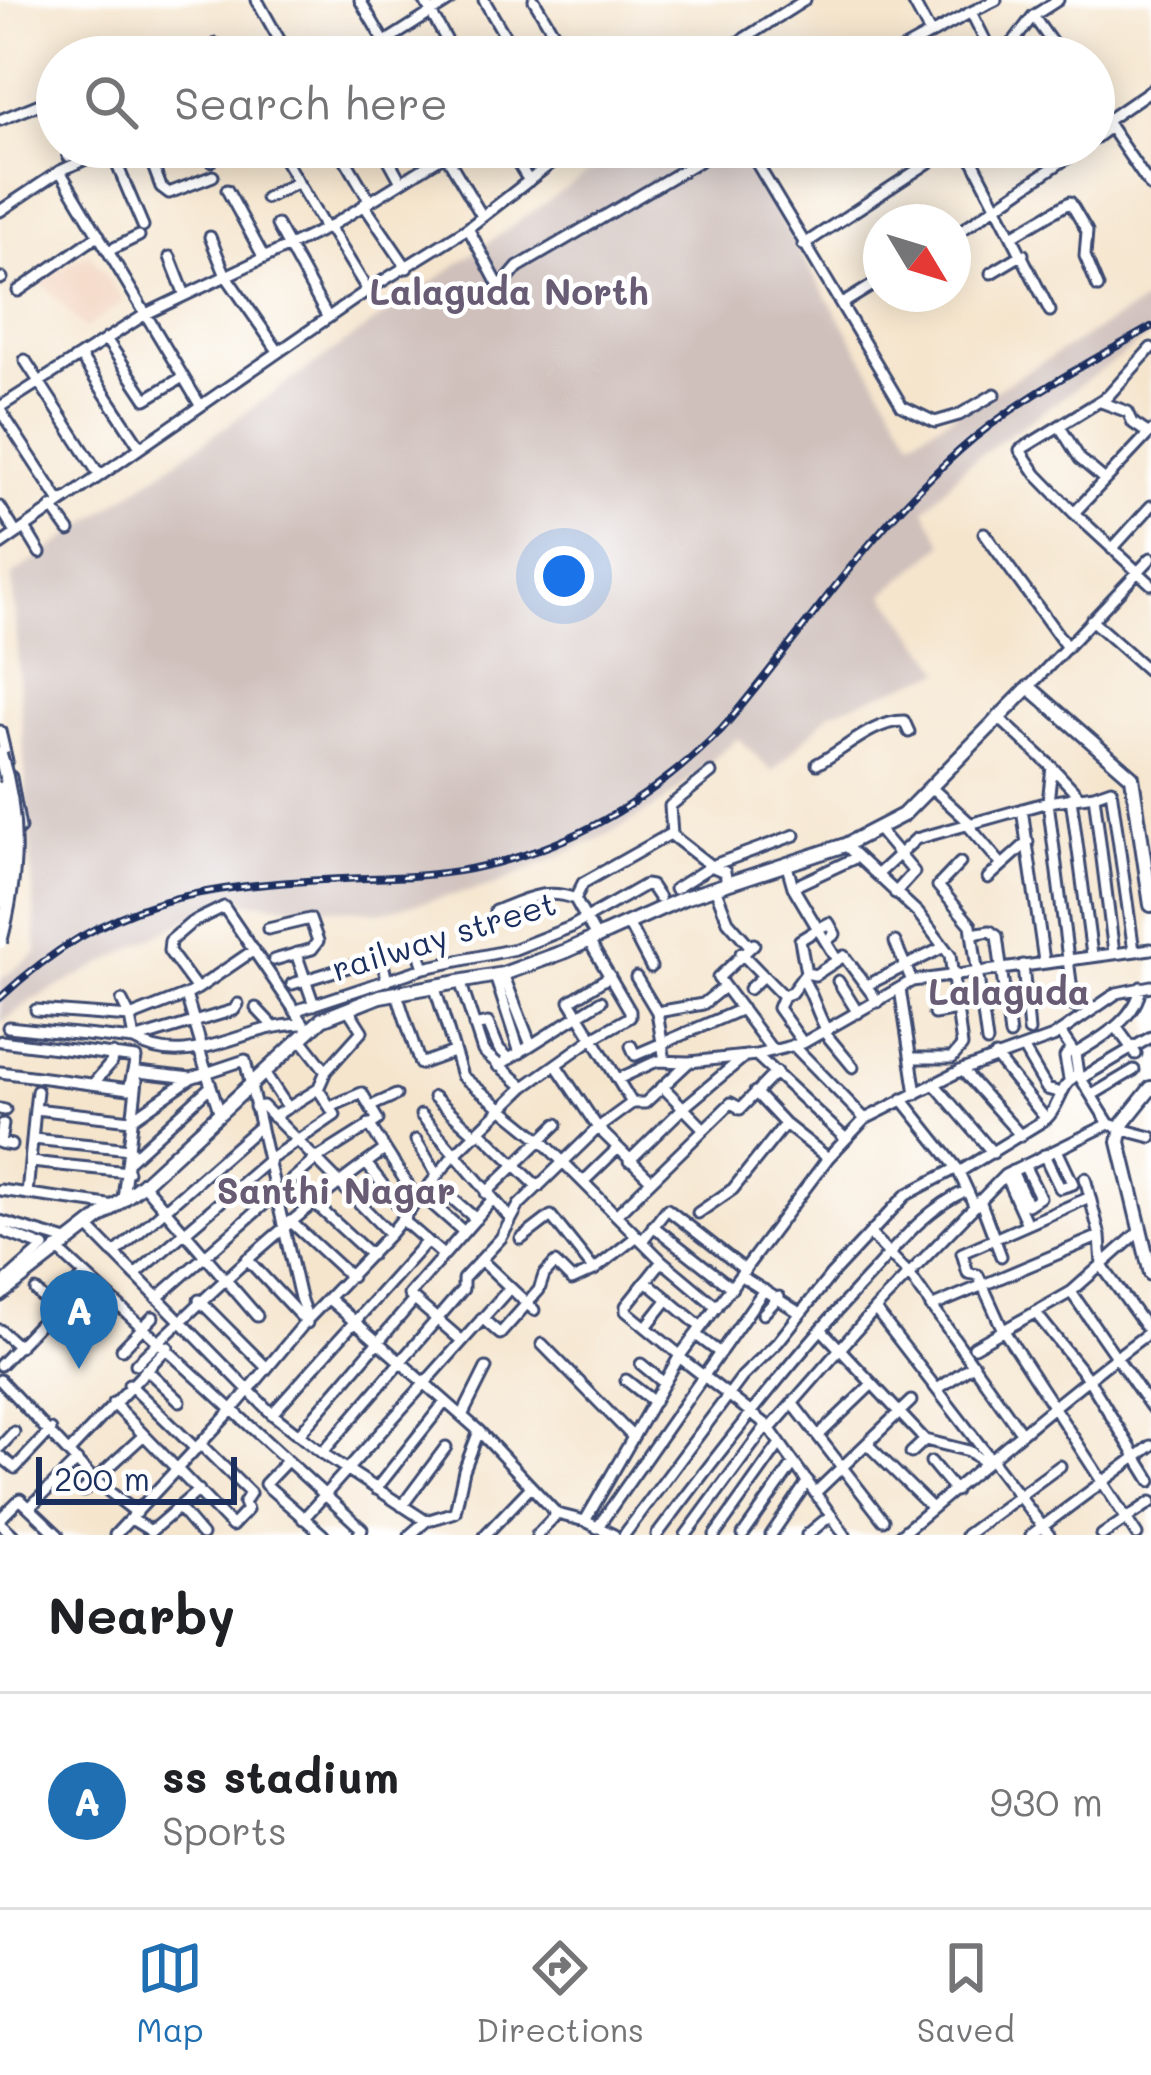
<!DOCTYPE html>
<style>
:root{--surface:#fff;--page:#f6f6f6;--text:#202124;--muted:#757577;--line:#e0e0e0;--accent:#1f6fb2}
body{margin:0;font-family:Mali,sans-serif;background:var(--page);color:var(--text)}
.compass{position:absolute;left:863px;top:204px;width:108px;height:108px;border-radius:50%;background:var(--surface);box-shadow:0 6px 30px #0003;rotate:128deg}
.scale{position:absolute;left:36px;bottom:30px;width:201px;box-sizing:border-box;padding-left:12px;border:6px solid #1b2f5e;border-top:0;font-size:33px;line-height:42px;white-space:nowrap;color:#1b2f5e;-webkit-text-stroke:9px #fff;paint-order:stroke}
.you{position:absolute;left:564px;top:576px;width:42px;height:42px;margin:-30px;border:9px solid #fff;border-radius:50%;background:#1a73e8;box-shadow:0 0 0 18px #1a73e833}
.badge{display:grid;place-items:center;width:78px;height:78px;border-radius:50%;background:var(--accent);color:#fff;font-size:39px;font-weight:700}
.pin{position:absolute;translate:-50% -99px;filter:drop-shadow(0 3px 6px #0008)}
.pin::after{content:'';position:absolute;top:63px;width:42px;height:36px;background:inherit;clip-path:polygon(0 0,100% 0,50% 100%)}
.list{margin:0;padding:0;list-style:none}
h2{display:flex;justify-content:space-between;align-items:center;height:156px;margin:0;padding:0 48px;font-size:51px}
h2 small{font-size:39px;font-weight:400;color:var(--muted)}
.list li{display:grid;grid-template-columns:78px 1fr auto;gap:36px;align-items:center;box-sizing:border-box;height:216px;padding:0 48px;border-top:3px solid var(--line)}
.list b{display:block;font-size:45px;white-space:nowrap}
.list p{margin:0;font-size:39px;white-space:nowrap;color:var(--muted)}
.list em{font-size:39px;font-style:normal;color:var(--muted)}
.icon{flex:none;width:66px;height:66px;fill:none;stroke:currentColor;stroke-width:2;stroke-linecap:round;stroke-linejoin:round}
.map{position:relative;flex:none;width:1151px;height:1535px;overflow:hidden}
.search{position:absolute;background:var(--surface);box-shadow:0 6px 30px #0003;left:36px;right:36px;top:36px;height:132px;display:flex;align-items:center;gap:30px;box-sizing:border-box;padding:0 42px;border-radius:66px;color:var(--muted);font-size:45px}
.sheet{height:372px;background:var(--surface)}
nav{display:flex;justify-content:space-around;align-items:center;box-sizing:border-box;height:168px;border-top:3px solid var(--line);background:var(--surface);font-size:33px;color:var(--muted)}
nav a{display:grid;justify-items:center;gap:6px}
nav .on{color:var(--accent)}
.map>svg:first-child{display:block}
</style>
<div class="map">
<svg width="1151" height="1535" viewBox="0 0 1151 1535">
<rect width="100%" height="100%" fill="#fff"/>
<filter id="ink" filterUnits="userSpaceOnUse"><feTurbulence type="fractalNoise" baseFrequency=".00833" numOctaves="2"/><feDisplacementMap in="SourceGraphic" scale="24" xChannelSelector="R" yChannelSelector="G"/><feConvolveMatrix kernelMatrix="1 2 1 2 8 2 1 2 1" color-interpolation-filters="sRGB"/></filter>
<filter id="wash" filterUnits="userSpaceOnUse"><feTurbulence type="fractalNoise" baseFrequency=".004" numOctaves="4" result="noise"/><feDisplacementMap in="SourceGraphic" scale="48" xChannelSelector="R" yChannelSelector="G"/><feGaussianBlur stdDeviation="2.7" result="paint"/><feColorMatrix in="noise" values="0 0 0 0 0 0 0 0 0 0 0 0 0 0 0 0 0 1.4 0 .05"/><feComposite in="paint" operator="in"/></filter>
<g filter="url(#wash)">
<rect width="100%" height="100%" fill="#f5e5cd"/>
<path fill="#f3d4bf" d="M89,253L124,301L85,329L40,281Z"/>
<path fill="#cfc0bb" d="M625,147H737L912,439L1151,298V335L965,466L925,510L944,544L884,594L943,671L831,712L772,772L738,738L662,803L615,831L495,885L381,912L225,900L31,1001L0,1024V980L37,953L12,576Z"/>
</g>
<g filter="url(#ink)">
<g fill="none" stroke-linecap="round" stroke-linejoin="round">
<defs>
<path id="minor" d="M257,0L289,57
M360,0L393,57
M424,0L456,57
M484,0L517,57
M534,0L568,57
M912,0L930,33
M971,12L996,0
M1033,16L1062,57
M385,42L451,0
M216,44L224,57
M158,57L174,51
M319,57L338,45
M715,57L805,0
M889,57L971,12L987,44
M1002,57L1033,16L1058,0
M1094,104L1151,187
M57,110L51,115L57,129
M0,120L57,97
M1106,121L1151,90
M1094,139L1110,127
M146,147L161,187L169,193L213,176
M202,147L211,161
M277,147L325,228
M338,147L368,198L364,205L407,268
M441,147L482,216
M508,147L529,181
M747,147L902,406L935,422L959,415L995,394
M966,147L1050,311
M110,148L143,226
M384,151L401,182
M68,156L90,147
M687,160L710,147
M60,171L200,405
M227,190L264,258
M266,198L298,182
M0,211L60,171L112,147
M277,225L328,318
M329,227L368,291
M468,228L500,288L518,267L723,147
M1014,235L1070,202L1087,231L1085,256L1098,287
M953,236L1083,147
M210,237L226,276L278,351
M803,245L931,161L946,147
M108,251L139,236
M170,257L185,295
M991,273L1023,254
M0,279L2,278
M18,291L99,235
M842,304L881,280
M106,339L146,399L183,377
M80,356L140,447
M25,360L100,476
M1101,402L1128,412L1133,423L1149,434
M0,407L146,314L329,227L445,155
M0,410L60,502
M1060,427L1080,459L1105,480
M1151,431L1074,513L1151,584
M0,507L16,533
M52,507L69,531
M1074,513L1037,475L1020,450L1108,396L1151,348
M25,528L40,553
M984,533L1066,646
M0,545L365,292L468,228L572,147
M1112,549L1151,506
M1091,620L1151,673
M1029,687L1151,558
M1000,719L1052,767L1048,802L1074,1006
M0,731L7,761
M817,764C844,750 874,721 904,721L909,732
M1052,767L1080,797
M11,777L20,828L13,834
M933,789L970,823
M1094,795L1111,789L1134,951
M1071,798L1092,955
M1022,809L1044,961
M967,824L1002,865
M877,828L914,872L895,893
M672,835L670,806L711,773
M845,845L918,913L950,955L962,1046L952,1058H912
M960,863L938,886L971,925L987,1042
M787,866L793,887L855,858
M877,875L916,839L1048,802L1094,795L1114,953
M988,878L1028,842
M715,888L728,921L750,946
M675,889L711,866L795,835
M575,899L583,883L670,834L711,866L725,872L727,884
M495,911C524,900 545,887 575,899L596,937
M628,923L651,967
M268,929L310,919L318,941L312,949L274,960
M972,934L990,931L997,936L1010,1035
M826,941L835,934L829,923L818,929L837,960
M895,942L912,981
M754,944L718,978L773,1051
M418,949L424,968
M296,953L314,1005
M741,953L783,996
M1023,965L1029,1031
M806,973L815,975L844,956L878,1002
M503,974L531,1045
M495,976L520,1053
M610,976L570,1001L632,1103
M636,977L657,1012L665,1061
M802,978C814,996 816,1012 827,1031
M838,981L858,1013
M292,984L371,960L383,964L387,981
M461,984L483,1051L524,1087
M867,985L944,947
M435,988L462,1076L541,1140L662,1261L717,1307
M197,989L254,950
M749,989L763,976
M900,989L916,1094
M397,994L420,1064L453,1052
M186,995L197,989L169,951L170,941L191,923L224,907L306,1027
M783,996L791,993L806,973L800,940L818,929L793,887
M783,996L778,1008L803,1043
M122,1001L130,1017L186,995L202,1048
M256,1008L272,1025
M300,1009L424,968L515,949L571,927L645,885L651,886L659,898
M36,1010L130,1017L134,1040L234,1010L238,1004
M657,1012L703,1004L724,987
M934,1014L957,1010
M474,1026L488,1023L499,1049L510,1059
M8,1027L134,1040C190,1072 239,1026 301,1024
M1117,1028L1136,1054
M824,1032L853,1067
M1060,1032L1075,1054L1078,1074L1109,1124L1115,1126
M301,1039L326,1071
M793,1045L865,1119
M631,1046L635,1055L742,1009
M1023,1048L1047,1089L1061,1093
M199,1049L220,1114
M1075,1054C1101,1038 1136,1019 1141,987
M756,1055L846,1139
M995,1056L1046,1119
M556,1065L598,1128L650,1179
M498,1066L601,1001
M962,1070L1021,1136
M0,1072L129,1089L136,1058L1,1041
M138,1072L191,1078
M264,1072L288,1108
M1082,1078L1151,1037
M618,1079L657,1061L689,1062L756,1055L803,1043L912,981L1151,949
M1069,1079L1065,1057L1071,1048
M93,1084L111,1063L113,1054
M936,1086L993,1153
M663,1087L703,1128
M755,1092L785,1124L828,1158
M1092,1095L1134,1070
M434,1097L476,1135
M902,1099L957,1168L974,1205
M371,1106L396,1095
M255,1107L263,1106L390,1234
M0,1109L5,1110
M35,1109L37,1091
M740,1109L776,1072
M421,1115L510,1218
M273,1117L318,1089L326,1071L362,1031L348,1009
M3,1124L0,1143L11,1145
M369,1124L418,1201
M480,1131L538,1187
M1128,1131L1151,1137
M33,1139L130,1149
M416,1140L437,1175
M1044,1155L1060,1188L1073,1184L1057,1150
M130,1160L210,1087
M629,1161L683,1108L745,1056
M31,1162L128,1172
M366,1163L406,1215L405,1222L443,1255
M1012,1171L1028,1205L1040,1197L1024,1165
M959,1172L1046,1119C1061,1105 1060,1084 1078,1074
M1005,1175L1027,1224
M1085,1178L1100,1236L1102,1266L1151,1334
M433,1182L476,1219
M583,1182L617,1149
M143,1184L257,1316
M0,1190L115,1206
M486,1193L557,1124
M27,1194L35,1109L131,1120L191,1078L245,1060L300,1298L308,1319
M422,1195L464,1232
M1090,1197L962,1253L968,1273L978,1275L1002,1328L1137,1535
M123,1199L137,1080
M980,1200L1001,1256
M313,1202L371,1255
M698,1213L733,1189L785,1124
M616,1215L731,1103L740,1108
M0,1221L67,1241
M290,1221L351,1277
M653,1226L732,1288
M89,1228L272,1414L322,1453L426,1521
M0,1230L44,1247L0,1286
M870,1234L909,1274L1020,1431
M521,1239L551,1216L594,1270
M642,1241L667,1209L745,1270
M56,1248L362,1529L358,1535
M114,1254L259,1127
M247,1259L307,1323
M481,1260L534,1310
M662,1261L626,1306V1311L681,1356
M135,1275L269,1160L335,1115L318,1089
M741,1276L800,1313
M646,1281L701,1327
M36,1291L54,1310
M1071,1292L1151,1407
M157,1298L316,1159L378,1120L362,1093L332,1106
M199,1300L267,1368
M330,1300L479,1431L557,1514L585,1521L614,1535
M931,1307L1100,1236
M875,1309L1049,1535
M1035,1312L1089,1380L1151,1481
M763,1314L779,1297
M482,1318L500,1334L539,1290L544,1275L555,1263L572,1280L594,1270L636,1237
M646,1327L668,1299
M821,1329L925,1440L969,1451L985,1463
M0,1330L19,1347
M696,1335L720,1353
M461,1340L409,1295L492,1200
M542,1344L633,1437
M974,1347L1071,1292L1140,1231
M122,1349L153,1317
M679,1357L767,1425L845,1535
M136,1364C216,1287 292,1215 383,1151
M641,1364L664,1383
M0,1365L84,1277
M146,1369L180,1401
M0,1380L94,1480L137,1513
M626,1380L654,1402
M129,1384L196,1449
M939,1388L974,1364
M113,1403L232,1526L247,1510L244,1503L250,1493L200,1444
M793,1404L883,1520
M272,1414L427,1241
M462,1416L486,1368
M769,1430L875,1309L1005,1175L1109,1124
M300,1433L414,1300
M819,1435L872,1384
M867,1444L932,1508
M0,1447L14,1432
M69,1452L168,1347
M322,1453L463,1289V1279L501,1238L519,1205L598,1128L632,1103H645L689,1062
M911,1453L925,1440
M0,1456L15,1468L51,1430
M287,1461L265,1484L323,1535
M931,1462L955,1491
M376,1489L445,1402
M83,1491L144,1435
M815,1493L911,1401
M402,1506L446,1447
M30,1507L77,1461
M179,1508L202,1535
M0,1519L20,1499L58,1535
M131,1519L151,1531L199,1490
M303,1519L509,1289
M585,1521L679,1357L828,1158L865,1119L962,1070L1053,1037L1117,993L1151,986
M0,1523L13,1535
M597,1528L764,1290
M115,1535L232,1410L308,1319L390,1234L453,1156L524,1087L593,1038L630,1017V1011L589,941
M410,1535L426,1521L455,1512L464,1470L479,1431
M485,1535L530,1488
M537,1535L557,1514
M624,1535L742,1377L778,1342L831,1275L906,1195L957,1168
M657,1535C724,1445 793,1357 870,1275C900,1242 926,1209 967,1190
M686,1535L767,1425
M715,1535L779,1445
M743,1535L794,1463
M771,1535L808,1481
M807,1535L831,1515
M900,1535C983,1466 1064,1395 1151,1331
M966,1535L1060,1466
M1031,1535L1151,1446
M1102,1535L1151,1502"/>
<path id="major" d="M1151,1088L1123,1123L1119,1142L1151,1274
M0,1295L143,1184L322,1019L380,996L503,974L566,951L684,898L845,845L903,815L1029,687L1132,777L1151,905"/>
</defs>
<use href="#minor" stroke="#3c4a6f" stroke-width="15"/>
<use href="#major" stroke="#3c4a6f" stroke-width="18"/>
<use href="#minor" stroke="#fff" stroke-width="9"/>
<use href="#major" stroke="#fff" stroke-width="12"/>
<defs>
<path id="rail" d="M0,998C110,896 200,886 343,879C386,877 428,877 470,869C570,849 650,801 721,730C800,638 867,532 959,451C1016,400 1085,365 1151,327"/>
</defs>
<use href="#rail" stroke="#1b2f5e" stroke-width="8"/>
<use href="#rail" stroke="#fff" stroke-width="3" stroke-dasharray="9" stroke-linecap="butt"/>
<defs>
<path id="major-bridge" d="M0,754C20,819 17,877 0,942
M0,789L5,830L0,901"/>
</defs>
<use href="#major-bridge" stroke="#3c4a6f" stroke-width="18" stroke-linecap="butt"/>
<use href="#major-bridge" stroke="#fff" stroke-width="12"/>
</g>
</g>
<g text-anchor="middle" stroke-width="9" stroke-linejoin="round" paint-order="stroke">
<g font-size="33" fill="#1b2f5e" stroke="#fff">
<text transform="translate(444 936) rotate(-17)" y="12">railway street</text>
</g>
<g font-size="36" font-weight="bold" fill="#685b74" stroke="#fff">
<text x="509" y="305">Lalaguda North</text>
<text x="1009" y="1005">Lalaguda</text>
<text x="336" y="1204">Santhi Nagar</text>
</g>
</g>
</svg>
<svg class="compass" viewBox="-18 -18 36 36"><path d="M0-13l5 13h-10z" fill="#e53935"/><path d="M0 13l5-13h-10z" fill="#757577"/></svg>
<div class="scale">200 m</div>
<div class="you"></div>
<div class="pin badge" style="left:79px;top:1369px">A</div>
<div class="search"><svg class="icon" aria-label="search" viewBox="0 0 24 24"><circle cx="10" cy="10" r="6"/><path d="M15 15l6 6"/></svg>Search here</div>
</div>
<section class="sheet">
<h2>Nearby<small></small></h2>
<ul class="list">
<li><span class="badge">A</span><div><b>ss stadium</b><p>Sports</p></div><em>930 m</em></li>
</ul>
</section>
<nav>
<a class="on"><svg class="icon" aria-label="map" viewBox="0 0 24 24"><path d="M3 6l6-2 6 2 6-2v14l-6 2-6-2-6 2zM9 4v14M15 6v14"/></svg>Map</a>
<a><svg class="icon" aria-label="directions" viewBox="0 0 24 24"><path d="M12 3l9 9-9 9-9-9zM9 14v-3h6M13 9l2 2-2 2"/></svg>Directions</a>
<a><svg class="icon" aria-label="saved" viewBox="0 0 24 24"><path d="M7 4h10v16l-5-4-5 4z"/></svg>Saved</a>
</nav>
